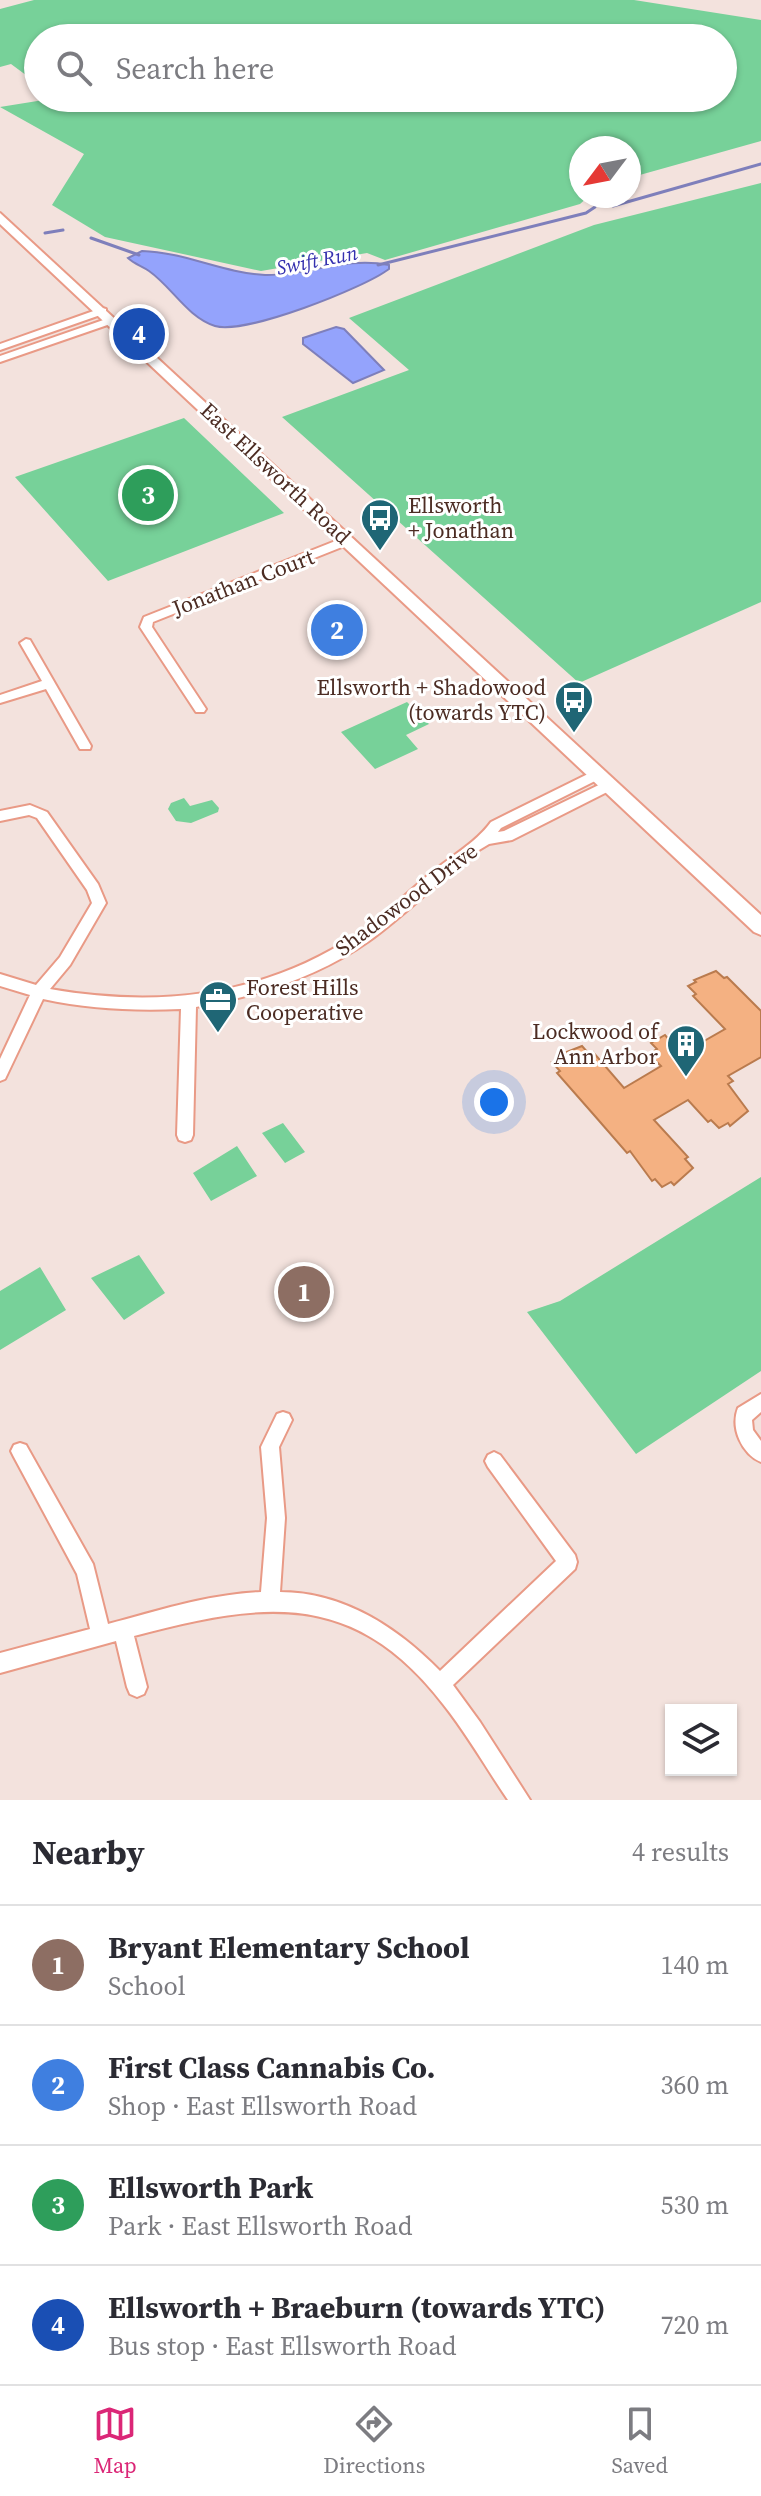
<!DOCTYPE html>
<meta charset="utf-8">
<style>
:root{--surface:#fff;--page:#f7f7f7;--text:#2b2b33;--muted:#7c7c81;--line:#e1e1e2;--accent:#db2777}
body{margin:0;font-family:"Source Serif 4",serif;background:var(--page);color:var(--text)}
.controls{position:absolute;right:24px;bottom:24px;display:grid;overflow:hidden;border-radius:0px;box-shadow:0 2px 6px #0004}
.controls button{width:72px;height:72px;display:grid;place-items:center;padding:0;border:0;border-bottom:2px solid var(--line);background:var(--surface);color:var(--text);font:40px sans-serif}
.compass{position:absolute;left:569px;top:136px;width:72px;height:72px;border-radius:50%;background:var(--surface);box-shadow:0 2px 6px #0004;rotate:238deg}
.you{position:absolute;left:494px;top:1102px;width:28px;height:28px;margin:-20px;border:6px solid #fff;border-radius:50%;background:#1a73e8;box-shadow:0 0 0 12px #1a73e833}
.badge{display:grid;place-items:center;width:52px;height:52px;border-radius:50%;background:var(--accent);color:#fff;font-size:26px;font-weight:700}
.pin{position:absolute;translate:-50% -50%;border:4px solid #fff;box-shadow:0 2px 8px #0006}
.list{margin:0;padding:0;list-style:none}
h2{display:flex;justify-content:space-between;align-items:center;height:104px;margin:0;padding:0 32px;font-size:34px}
h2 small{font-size:26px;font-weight:400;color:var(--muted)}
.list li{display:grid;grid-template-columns:52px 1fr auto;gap:24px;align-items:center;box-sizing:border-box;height:120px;padding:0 32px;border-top:2px solid var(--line)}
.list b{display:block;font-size:30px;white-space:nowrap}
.list p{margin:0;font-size:26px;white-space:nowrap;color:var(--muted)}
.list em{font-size:26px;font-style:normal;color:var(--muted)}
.icon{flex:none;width:44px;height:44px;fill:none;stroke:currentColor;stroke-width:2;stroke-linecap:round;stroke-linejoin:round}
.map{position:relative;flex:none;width:761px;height:1800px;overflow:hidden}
.search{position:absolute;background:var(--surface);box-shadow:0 2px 6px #0004;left:24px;right:24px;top:24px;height:88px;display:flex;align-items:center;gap:20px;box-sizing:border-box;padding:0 28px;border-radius:44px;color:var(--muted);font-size:30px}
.sheet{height:584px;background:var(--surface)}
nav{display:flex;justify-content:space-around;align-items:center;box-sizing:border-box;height:112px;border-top:2px solid var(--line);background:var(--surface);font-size:22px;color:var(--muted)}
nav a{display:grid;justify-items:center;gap:4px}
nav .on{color:var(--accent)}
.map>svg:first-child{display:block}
</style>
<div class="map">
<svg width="761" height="1800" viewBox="0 0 761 1800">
<rect width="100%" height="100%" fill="#f3e2dd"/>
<path fill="#77d199" d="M34,0H634L761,20V141L629,178V148H581V196H589L580,204L385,260L367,253L261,271L105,237L52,205L84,154L0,107L56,98H723V38H38V84L11,64L0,67V9Z
M761,183V602L579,683L282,417L409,370L349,318L594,225Z
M184,418L284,513L108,581L15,477Z
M407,702L429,724L406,735L418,749L375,769L341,732Z
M184,798L190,806L212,800L219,808L218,812L191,823L176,821L168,809L171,803Z
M283,1123L305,1152L285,1163L262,1133Z
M237,1146L257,1176L211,1201L193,1173Z
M761,1177V1371L636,1454L527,1312L560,1301Z
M139,1255L165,1293L124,1320L91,1278Z
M40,1267L66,1310L0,1350V1291Z"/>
<path fill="#94a3fc" stroke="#7e7fbb" stroke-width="2" d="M142,251C184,252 223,273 265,275C307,276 345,256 389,265V269C364,288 245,335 215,326C187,317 172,287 149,271C142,266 134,264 128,258Z
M336,327L344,329L384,370L353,383L303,344V338Z"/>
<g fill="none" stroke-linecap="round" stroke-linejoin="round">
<path stroke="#7e7fbb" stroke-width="3" d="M613,206L761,164
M45,233L63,230
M91,238L139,255
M378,265L586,213L595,207"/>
</g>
<path fill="#f4b182" stroke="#ba7b4e" stroke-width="2" d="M340,620H345L354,629L353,632L334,641L320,628Z
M716,971L724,978L727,977L761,1011V1057L728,1076L733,1081L728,1084L748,1111L730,1126L728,1123L719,1128L711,1120L708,1122L688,1100L654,1120L688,1157L685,1159L693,1168L674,1185L671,1182L662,1187L655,1179L652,1181L630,1151L627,1153L594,1115L557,1073L560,1071L552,1062L561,1058L559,1055L582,1046L589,1054L593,1052L624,1088L661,1066L649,1054L657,1049L651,1043L665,1035L671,1042L678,1037L690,1049L725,1029L693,996L696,994L688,986L696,982L694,980Z"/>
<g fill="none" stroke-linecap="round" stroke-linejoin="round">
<defs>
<path id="minor" d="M102,308L106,309V313L0,350V344Z
M112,317L117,320L116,322L0,362V356Z
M348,536L354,540L352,543L153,622L152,627L206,709L204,712H196L140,627L144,617Z
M26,639L30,640L91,746L90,749H80L46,689L0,703V695L42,681L20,643Z
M598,769L605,774L603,777L501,828L498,832L504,831L605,782H615L617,785L615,788L512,840L489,844L479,850C441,878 408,913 369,941C318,977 258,996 196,1007L193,1135L191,1140L185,1142L179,1140L177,1135L181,1009C134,1011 89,1009 43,999L5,1079L0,1081V1059L30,995L0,986V974L36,985L60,957L92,903L87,890L37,818L29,815L0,821V811L30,805L47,812L98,884L106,903L70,965L50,989C159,1008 261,997 356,935C381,918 403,897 426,877C448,858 475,844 491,822Z
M761,1394V1412L752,1420L753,1430L761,1441V1462C742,1454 730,1428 738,1408Z
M283,1412L289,1414L292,1420L279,1447L285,1518L280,1592C343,1592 397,1627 440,1671L556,1561L488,1467L485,1461L488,1455L494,1452L500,1455L575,1555L577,1562L575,1569L453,1685L480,1722L530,1800H508C486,1768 467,1734 443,1704C353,1588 262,1602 134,1636L147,1687L144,1694L137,1697L130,1694L127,1687L116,1641L0,1673V1653L90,1629L77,1574L14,1457L11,1451L14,1445L20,1443L26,1445L93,1564L108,1624C157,1611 209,1594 261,1592L267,1518L261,1447L277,1414Z"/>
<path id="secondary" d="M0,213L761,915V935L754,932L0,224Z"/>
</defs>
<use href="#minor" stroke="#e99a86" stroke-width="4"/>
<use href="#secondary" stroke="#e99a86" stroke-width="4"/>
<use href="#minor" fill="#fff" fill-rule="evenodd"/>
<use href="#secondary" fill="#fff" fill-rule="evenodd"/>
</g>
<defs>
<symbol id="bus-pin" viewBox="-11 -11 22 30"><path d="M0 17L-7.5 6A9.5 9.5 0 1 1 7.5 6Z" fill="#1f6675" stroke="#fff"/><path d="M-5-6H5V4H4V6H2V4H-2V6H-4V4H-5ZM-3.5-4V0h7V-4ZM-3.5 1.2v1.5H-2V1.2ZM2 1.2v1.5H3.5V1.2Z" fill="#fff"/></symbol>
<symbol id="office-pin" viewBox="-11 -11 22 30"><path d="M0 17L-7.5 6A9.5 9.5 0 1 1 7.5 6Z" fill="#1f6675" stroke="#fff"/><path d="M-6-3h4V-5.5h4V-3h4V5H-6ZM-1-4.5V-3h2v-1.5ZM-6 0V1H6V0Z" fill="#fff"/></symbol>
<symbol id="building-pin" viewBox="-11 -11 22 30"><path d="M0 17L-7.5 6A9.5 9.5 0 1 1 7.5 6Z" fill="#1f6675" stroke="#fff"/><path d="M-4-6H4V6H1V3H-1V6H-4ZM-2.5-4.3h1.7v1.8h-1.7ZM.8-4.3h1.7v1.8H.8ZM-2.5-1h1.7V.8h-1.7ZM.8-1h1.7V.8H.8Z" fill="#fff"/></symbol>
</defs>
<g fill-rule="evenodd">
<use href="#bus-pin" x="358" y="496" width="44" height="60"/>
<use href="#bus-pin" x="552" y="678" width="44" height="60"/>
<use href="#office-pin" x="196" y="978" width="44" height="60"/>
<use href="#building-pin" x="664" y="1022" width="44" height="60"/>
</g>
<g text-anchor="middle" stroke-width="6" stroke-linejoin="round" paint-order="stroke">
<g font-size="20" font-style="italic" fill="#3531af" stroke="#fff">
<text transform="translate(317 260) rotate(-11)" y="7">Swift Run</text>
</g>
<g font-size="22" fill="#4c2c23" stroke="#fff">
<text transform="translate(276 473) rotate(43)" y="8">East Ellsworth Road</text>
<text transform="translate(243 582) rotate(-21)" y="8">Jonathan Court</text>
<text transform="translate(406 899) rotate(-37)" y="8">Shadowood Drive</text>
</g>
<g font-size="22" fill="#4c2c23" stroke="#fff" text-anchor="start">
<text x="408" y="513">Ellsworth<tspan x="408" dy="25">+ Jonathan</tspan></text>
<text x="546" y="695" text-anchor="end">Ellsworth + Shadowood<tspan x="546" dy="25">(towards YTC)</tspan></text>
<text x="246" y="995">Forest Hills<tspan x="246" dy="25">Cooperative</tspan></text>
<text x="658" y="1039" text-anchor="end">Lockwood of<tspan x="658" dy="25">Ann Arbor</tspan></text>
</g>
</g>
</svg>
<div class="controls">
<button><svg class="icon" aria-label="layers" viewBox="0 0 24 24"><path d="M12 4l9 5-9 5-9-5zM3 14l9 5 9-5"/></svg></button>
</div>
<svg class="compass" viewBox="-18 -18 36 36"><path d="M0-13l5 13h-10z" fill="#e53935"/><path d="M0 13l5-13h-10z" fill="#7c7c81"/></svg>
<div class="you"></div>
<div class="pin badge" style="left:304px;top:1292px;background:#8d6e63">1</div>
<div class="pin badge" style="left:337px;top:630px;background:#3f7fe0">2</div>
<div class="pin badge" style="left:148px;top:495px;background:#2e9e5b">3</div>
<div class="pin badge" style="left:139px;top:334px;background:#1a4fb4">4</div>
<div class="search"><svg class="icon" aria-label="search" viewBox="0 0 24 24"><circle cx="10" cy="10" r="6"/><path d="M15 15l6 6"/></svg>Search here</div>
</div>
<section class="sheet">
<h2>Nearby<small>4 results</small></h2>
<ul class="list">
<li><span class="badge" style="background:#8d6e63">1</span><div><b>Bryant Elementary School</b><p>School</p></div><em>140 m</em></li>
<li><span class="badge" style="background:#3f7fe0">2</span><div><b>First Class Cannabis Co.</b><p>Shop · East Ellsworth Road</p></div><em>360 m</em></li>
<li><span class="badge" style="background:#2e9e5b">3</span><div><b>Ellsworth Park</b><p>Park · East Ellsworth Road</p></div><em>530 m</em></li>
<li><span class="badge" style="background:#1a4fb4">4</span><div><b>Ellsworth + Braeburn (towards YTC)</b><p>Bus stop · East Ellsworth Road</p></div><em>720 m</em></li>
</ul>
</section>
<nav>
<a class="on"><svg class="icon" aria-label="map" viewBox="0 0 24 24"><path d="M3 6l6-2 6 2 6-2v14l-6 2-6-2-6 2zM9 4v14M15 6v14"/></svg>Map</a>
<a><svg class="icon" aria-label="directions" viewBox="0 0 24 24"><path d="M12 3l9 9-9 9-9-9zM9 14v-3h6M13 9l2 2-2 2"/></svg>Directions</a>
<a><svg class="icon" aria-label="saved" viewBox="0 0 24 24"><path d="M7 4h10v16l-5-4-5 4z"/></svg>Saved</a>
</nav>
